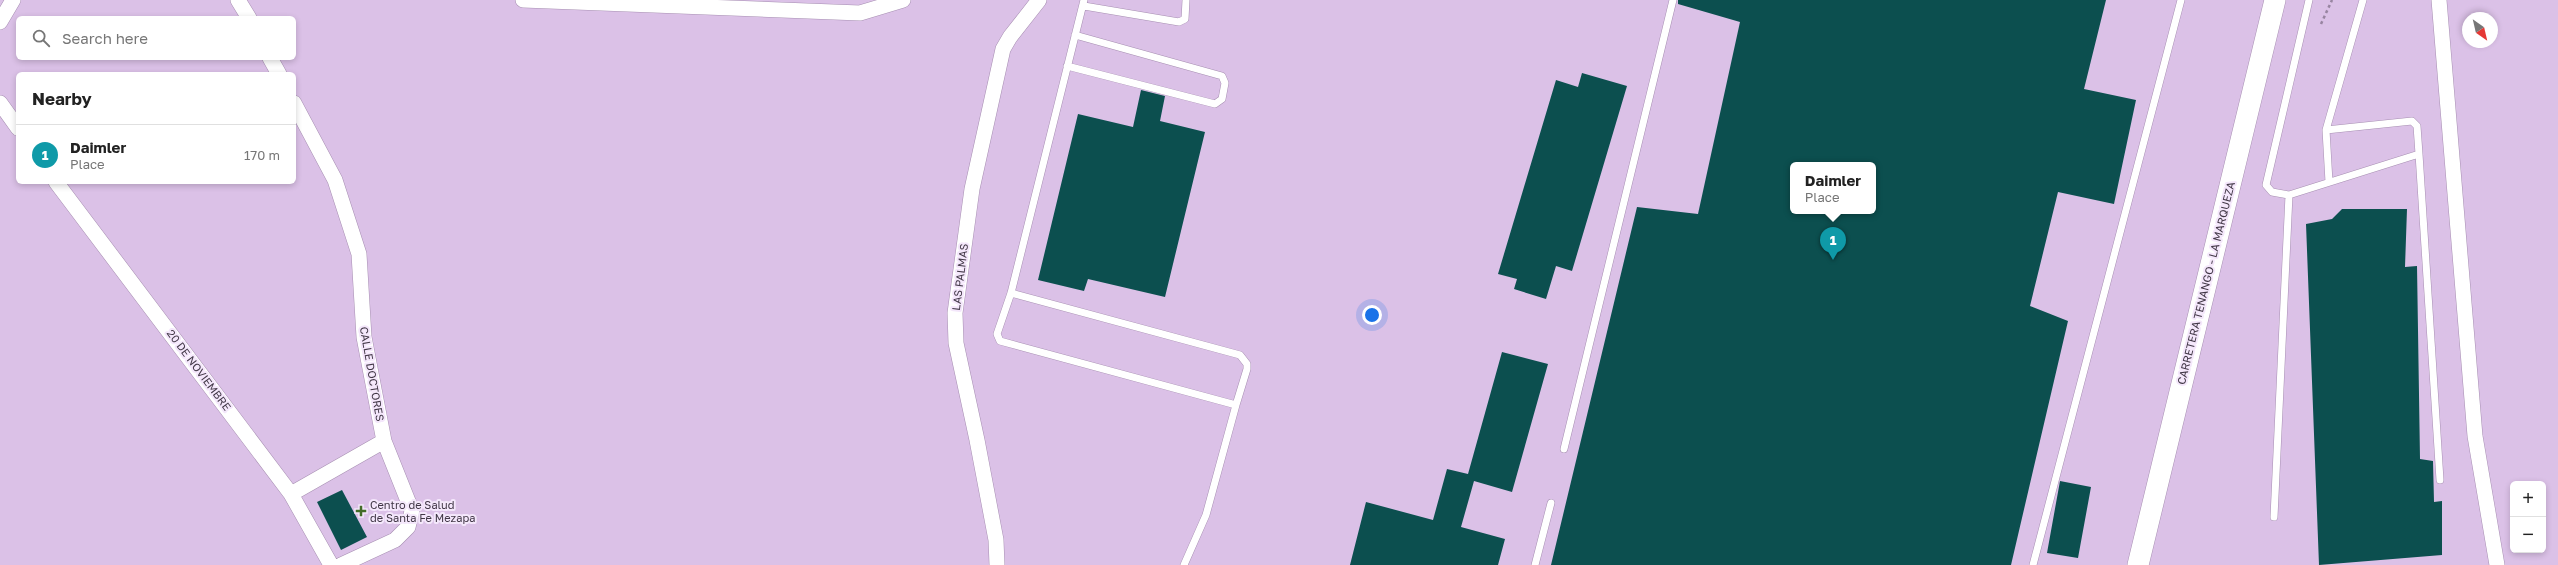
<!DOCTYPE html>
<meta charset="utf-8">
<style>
:root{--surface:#fff;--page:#f6f6f6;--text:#222;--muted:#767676;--line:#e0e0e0;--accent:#426b27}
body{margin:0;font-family:"Golos Text",sans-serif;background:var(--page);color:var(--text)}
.controls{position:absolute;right:12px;bottom:12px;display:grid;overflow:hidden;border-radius:6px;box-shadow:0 2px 6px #0003}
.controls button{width:36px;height:36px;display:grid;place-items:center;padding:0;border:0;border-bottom:1px solid var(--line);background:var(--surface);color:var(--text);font:20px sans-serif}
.compass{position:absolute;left:2462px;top:12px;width:36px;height:36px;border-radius:50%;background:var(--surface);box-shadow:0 2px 6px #0003;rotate:146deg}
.you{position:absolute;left:1372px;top:315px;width:14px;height:14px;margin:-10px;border:3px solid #fff;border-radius:50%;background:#1a73e8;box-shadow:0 0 0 6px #1a73e833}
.badge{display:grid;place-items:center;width:26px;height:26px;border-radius:50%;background:var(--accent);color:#fff;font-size:13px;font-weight:700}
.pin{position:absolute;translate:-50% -33px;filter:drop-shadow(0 1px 2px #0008)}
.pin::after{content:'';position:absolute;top:21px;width:14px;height:12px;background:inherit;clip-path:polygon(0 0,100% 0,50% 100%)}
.popup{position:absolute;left:1790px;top:162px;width:86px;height:52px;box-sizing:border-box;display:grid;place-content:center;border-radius:6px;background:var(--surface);filter:drop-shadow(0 1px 3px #0005);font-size:13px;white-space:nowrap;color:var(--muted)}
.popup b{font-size:15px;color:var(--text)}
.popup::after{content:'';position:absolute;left:50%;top:100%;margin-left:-8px;border:8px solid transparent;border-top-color:var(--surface)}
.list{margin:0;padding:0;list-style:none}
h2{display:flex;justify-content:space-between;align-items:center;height:52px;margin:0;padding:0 16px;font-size:17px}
h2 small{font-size:13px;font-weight:400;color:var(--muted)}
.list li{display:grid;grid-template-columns:26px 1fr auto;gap:12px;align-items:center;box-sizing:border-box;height:60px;padding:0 16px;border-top:1px solid var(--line)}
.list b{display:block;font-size:15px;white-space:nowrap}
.list p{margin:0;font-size:13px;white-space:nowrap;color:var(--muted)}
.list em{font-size:13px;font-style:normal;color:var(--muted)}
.icon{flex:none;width:22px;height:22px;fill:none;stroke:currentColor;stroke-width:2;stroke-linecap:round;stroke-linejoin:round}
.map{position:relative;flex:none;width:2558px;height:565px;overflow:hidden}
.search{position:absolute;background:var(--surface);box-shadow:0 2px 6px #0003;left:16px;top:16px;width:280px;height:44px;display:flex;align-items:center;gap:10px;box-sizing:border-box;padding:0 14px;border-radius:6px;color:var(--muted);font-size:15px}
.panel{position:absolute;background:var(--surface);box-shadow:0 2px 6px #0003;left:16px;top:72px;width:280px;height:112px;border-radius:6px}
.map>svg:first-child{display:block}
</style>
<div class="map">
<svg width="2558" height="565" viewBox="0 0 2558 565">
<rect width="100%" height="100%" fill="#dbc1e7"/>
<path fill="#0c4f4f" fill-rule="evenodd" d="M1678,0H2106L2084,89L2136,100L2114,204L2058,192L2030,306L2068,321L2011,565H1551L1637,207L1698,214L1740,22L1678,4ZM1793,165H1873V211H1793Z
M1582,73L1627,86L1572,271L1556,266L1546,299L1514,289L1517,279L1498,274L1556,80L1578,87Z
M1141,90L1165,96L1160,121L1205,132L1165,297L1088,279L1084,291L1038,280L1078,114L1133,127Z
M2342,209H2407L2405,267L2417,266L2420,459L2433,461L2434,502L2442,501V555L2319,565L2306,224L2332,219Z
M1502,352L1548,364L1512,492L1474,481L1461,527L1505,539L1498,565H1350L1366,502L1433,520L1447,469L1468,474Z
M2060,481L2091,487L2078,558L2047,553Z
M342,490L367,537L341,550L317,502Z"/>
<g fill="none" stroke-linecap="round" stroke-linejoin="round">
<defs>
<path id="service" d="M2309,0L2266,185L2272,192L2289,195L2419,154L2417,126L2412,121L2326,130
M1084,6L1179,22L1185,19L1186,0
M1067,66L1215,104L1222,99L1225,83L1222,76L1075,35
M2419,154L2440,480
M2329,182L2326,130L2363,0
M1011,293L1240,355L1247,364V369L1236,405L1000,341L997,334L1011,293L1084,0
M1564,449L1673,0
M2274,517L2289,195
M1184,565L1206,515L1236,405
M1535,565L1551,503
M2033,565L2181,0"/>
<path id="minor" d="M238,0L249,18
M523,0L860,13L903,0
M2439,0L2475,436L2497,565
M0,22L13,0
M270,58L279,74
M0,103L18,128
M294,103L335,180L359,254L364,337L384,441L412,511L408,527L395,540L341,565
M56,182L291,494L331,565
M291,494L384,441
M997,565L996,540L977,440L956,343L955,313L972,189L1003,49L1010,37L1039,0"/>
<path id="secondary" d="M2138,565L2275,0"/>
</defs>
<use href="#service" stroke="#a78fb2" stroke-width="8"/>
<use href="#minor" stroke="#a78fb2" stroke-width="16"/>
<use href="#secondary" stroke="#a78fb2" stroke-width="22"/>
<path stroke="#9885a1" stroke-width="2.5" stroke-dasharray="3 3" stroke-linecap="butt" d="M2321,24L2332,0"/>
<use href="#service" stroke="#fff" stroke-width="7"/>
<use href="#minor" stroke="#fff" stroke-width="15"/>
<use href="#secondary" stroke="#fff" stroke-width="21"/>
</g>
<path fill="#426b27" stroke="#f4e7fb" stroke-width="1.5" d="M359 505h4v4h4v4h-4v4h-4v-4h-4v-4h4z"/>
<g text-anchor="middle" stroke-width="4" stroke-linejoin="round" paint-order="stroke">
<g font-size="11" fill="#423847" stroke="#f4e7fb">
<text transform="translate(960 277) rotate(-83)" y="4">LAS PALMAS</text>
<text transform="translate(2206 283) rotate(-76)" y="4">CARRETERA TENANGO - LA MARQUEZA</text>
<text transform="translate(199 370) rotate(53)" y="4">20 DE NOVIEMBRE</text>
<text transform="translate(372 374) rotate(80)" y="4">CALLE DOCTORES</text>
</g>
<g font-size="11" fill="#423847" stroke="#f4e7fb" text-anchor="start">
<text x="370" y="509">Centro de Salud<tspan x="370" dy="13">de Santa Fe Mezapa</tspan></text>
</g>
</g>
</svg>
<div class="controls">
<button>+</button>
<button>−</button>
</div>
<svg class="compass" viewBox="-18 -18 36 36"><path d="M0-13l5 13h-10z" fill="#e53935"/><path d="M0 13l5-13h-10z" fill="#767676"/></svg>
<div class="you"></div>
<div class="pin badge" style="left:1833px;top:260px;background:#0f9aa8">1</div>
<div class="popup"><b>Daimler</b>Place</div>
<div class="search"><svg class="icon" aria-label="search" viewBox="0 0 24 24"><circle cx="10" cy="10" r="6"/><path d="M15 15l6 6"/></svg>Search here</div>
<section class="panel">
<h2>Nearby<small></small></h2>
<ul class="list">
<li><span class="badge" style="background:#0f9aa8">1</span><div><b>Daimler</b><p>Place</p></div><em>170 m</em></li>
</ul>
</section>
</div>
